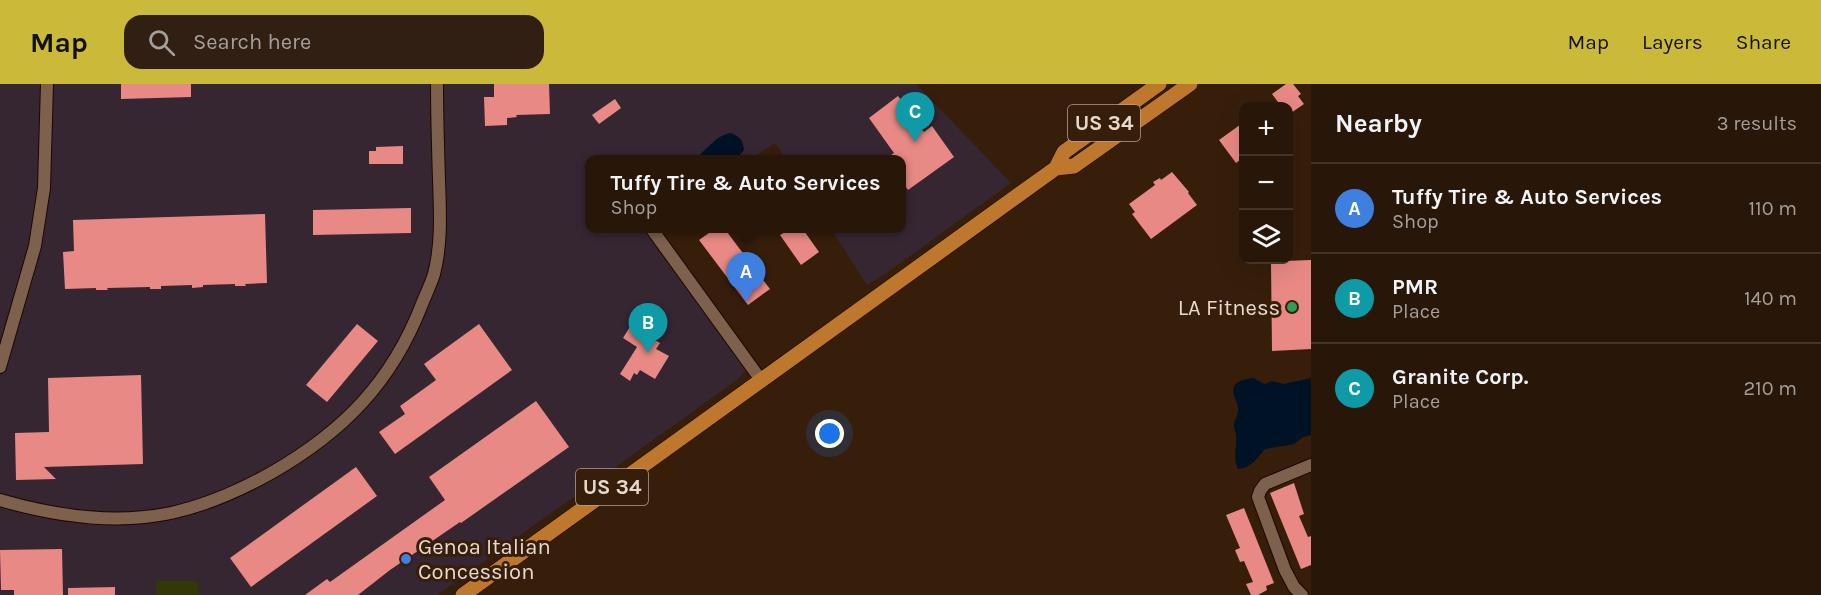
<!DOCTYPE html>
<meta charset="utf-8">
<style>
:root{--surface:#281608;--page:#301f12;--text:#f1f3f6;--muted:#a59f9c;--line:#443529;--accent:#cbba39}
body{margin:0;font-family:Karla,sans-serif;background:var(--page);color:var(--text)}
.controls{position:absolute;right:18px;top:18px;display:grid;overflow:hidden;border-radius:12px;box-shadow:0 6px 24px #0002}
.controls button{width:54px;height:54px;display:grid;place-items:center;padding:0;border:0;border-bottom:2px solid var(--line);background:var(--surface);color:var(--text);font:30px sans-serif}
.you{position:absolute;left:830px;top:350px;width:21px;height:21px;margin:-15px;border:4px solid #fff;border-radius:50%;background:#1a73e8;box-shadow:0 0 0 9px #1a73e833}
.badge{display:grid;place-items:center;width:39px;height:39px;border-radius:50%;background:var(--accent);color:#fff;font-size:20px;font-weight:700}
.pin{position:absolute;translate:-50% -50px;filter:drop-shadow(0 2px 3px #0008)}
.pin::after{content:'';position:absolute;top:32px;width:21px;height:18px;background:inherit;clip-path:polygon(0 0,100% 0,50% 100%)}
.popup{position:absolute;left:585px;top:71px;width:321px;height:78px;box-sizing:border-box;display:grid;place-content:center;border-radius:12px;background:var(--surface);filter:drop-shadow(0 2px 4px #0005);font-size:20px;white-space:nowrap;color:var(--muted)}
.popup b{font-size:22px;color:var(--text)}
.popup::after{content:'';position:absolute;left:50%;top:100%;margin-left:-12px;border:12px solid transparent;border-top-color:var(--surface)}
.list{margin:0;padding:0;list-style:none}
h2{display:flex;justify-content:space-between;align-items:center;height:78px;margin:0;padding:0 24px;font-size:26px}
h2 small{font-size:20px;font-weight:400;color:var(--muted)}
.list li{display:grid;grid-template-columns:39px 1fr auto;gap:18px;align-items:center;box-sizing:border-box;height:90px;padding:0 24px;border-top:2px solid var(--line)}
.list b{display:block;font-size:22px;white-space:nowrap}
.list p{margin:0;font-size:20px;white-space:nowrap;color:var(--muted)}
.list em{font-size:20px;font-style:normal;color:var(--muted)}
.icon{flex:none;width:33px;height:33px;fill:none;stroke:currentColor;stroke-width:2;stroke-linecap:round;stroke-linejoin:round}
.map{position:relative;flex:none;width:1311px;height:511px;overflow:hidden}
header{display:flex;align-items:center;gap:36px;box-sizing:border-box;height:84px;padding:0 30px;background:var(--accent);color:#111}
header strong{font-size:28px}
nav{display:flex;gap:33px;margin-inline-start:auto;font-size:21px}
.search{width:420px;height:54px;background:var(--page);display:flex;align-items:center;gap:15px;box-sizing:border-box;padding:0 21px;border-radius:18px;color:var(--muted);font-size:22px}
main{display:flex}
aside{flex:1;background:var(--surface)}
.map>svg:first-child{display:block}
</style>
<header>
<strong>Map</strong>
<div class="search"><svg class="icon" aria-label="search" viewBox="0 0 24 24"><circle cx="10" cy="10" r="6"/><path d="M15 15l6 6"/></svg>Search here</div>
<nav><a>Map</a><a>Layers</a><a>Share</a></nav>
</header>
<main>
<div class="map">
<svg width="1311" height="511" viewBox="0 0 1311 511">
<rect width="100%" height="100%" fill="#361e0b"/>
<path fill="#362632" d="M0,0H916L1011,99L885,190L867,201L831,145L902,144V76L786,75L775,59L751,75L590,76V144L653,145L749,283L737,296L437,511H0Z"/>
<path fill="#333804" d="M156,497H197L199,511H156Z"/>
<path fill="#001225" d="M731,49C740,53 743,56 744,66L737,75H694C707,67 715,51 731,49Z
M1253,294L1265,300L1272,297L1284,300L1311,294V351L1303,353L1294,360L1265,365C1257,374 1252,384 1238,385C1233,374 1237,363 1236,352C1236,348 1234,345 1234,342C1234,336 1239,331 1238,324C1238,317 1230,309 1235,301C1239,296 1247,295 1253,294Z"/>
<path fill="#e88985" d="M121,0H191V13L121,15Z
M494,0H549L550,30L516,31L517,33L507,34V41L485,42L484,13H494Z
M1286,0H1293L1301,10L1298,12L1304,20L1291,29L1288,22H1281L1272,10Z
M898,12L924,48L932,42L954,73L908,106L902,97V75H885L894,69L869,34Z
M615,15L621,24L599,40L592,31Z
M1244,38V73L1236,79L1219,56Z
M403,62V80H369V67H376V63Z
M1172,88L1189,108L1188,109L1197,121L1151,155L1132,130L1135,128L1129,120L1155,101L1153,98L1160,94L1161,96Z
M411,124V149L313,151V126Z
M265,130L267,199L245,200L246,202H235V200L203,201V203L192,204V201L161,202V205H150V203L107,204L108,206H96V204L65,205L63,168L74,167L73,136Z
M716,144H724L770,205L748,221L699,156Z
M783,144H802L819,168L801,181L780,151L785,148Z
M1311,176V265L1272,267L1271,179H1284V177Z
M357,240L378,257L327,318L306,301Z
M479,240L512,286L395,370L379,348L405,330L400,322L436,296L424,280Z
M631,241L660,259L656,265L669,272L655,295L640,286L637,291L634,289L630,297L620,290L637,263L623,254Z
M141,291L143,380L44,383L56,395L16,396L15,349L49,348L48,294Z
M536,317L569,363L461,439L460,438L390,486L358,511H305L327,495L330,498L445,416L429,393Z
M356,383L377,412L251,503L230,474Z
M1294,399L1304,430L1299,432L1308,453L1311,452V481L1301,485L1270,409Z
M1244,424L1274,499L1266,502L1267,506L1258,511H1251L1246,500L1253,498L1244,477L1240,478L1235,466L1240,464L1226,431Z
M62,465L63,511H14V506H1L0,466Z
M115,503V511H68V504Z"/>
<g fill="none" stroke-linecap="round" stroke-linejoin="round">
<defs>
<path id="minor" d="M651,144L761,296
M0,283L35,162L44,104L47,0
M0,416C55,432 114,441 171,429C207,421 239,407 271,389C343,348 392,298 422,220C426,210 431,200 434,190C442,159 440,128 439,95C438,64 437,32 437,0
M1302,511L1294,503L1285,486L1258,413L1260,407L1265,400L1311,381"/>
<path id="major" d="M1056,84L1064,68L1159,0
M463,511L1056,84L1074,82L1190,0"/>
</defs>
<use href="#minor" stroke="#1c0700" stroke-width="14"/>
<use href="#major" stroke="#1c0700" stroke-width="16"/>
<use href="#minor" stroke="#7d614c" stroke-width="12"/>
<use href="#major" stroke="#be782d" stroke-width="15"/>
</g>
<circle fill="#2e9e5b" stroke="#361e0b" stroke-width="2" cx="1292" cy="223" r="6"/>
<circle fill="#3f7fe0" stroke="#361e0b" stroke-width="2" cx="406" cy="475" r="6"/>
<g text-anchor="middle" stroke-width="6" stroke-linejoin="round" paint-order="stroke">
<g fill="#361e0b" stroke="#b3a193" stroke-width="1.5">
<rect x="1068" y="21" width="72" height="36" rx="4.5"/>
<rect x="576" y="385" width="72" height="36" rx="4.5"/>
</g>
<g font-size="21" font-weight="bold" fill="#e9d9cd">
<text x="1104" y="46">US 34</text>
<text x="612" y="410">US 34</text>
</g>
<g font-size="22" fill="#e9d9cd" stroke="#361e0b" text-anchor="end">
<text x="1280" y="231">LA Fitness</text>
<text x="418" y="470" text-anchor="start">Genoa Italian<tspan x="418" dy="25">Concession</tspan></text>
</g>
</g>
</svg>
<div class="controls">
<button>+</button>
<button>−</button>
<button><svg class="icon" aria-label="layers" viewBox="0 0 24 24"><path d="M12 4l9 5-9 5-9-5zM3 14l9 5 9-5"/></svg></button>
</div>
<div class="you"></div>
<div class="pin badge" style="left:746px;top:218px;background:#3f7fe0">A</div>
<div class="popup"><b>Tuffy Tire &amp; Auto Services</b>Shop</div>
<div class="pin badge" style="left:648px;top:269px;background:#0f9aa8">B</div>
<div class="pin badge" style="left:915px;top:58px;background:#0f9aa8">C</div>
</div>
<aside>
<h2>Nearby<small>3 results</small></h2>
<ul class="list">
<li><span class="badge" style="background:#3f7fe0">A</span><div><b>Tuffy Tire &amp; Auto Services</b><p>Shop</p></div><em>110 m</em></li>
<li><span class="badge" style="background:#0f9aa8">B</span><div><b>PMR</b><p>Place</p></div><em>140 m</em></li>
<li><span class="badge" style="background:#0f9aa8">C</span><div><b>Granite Corp.</b><p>Place</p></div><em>210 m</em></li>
</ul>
</aside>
</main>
